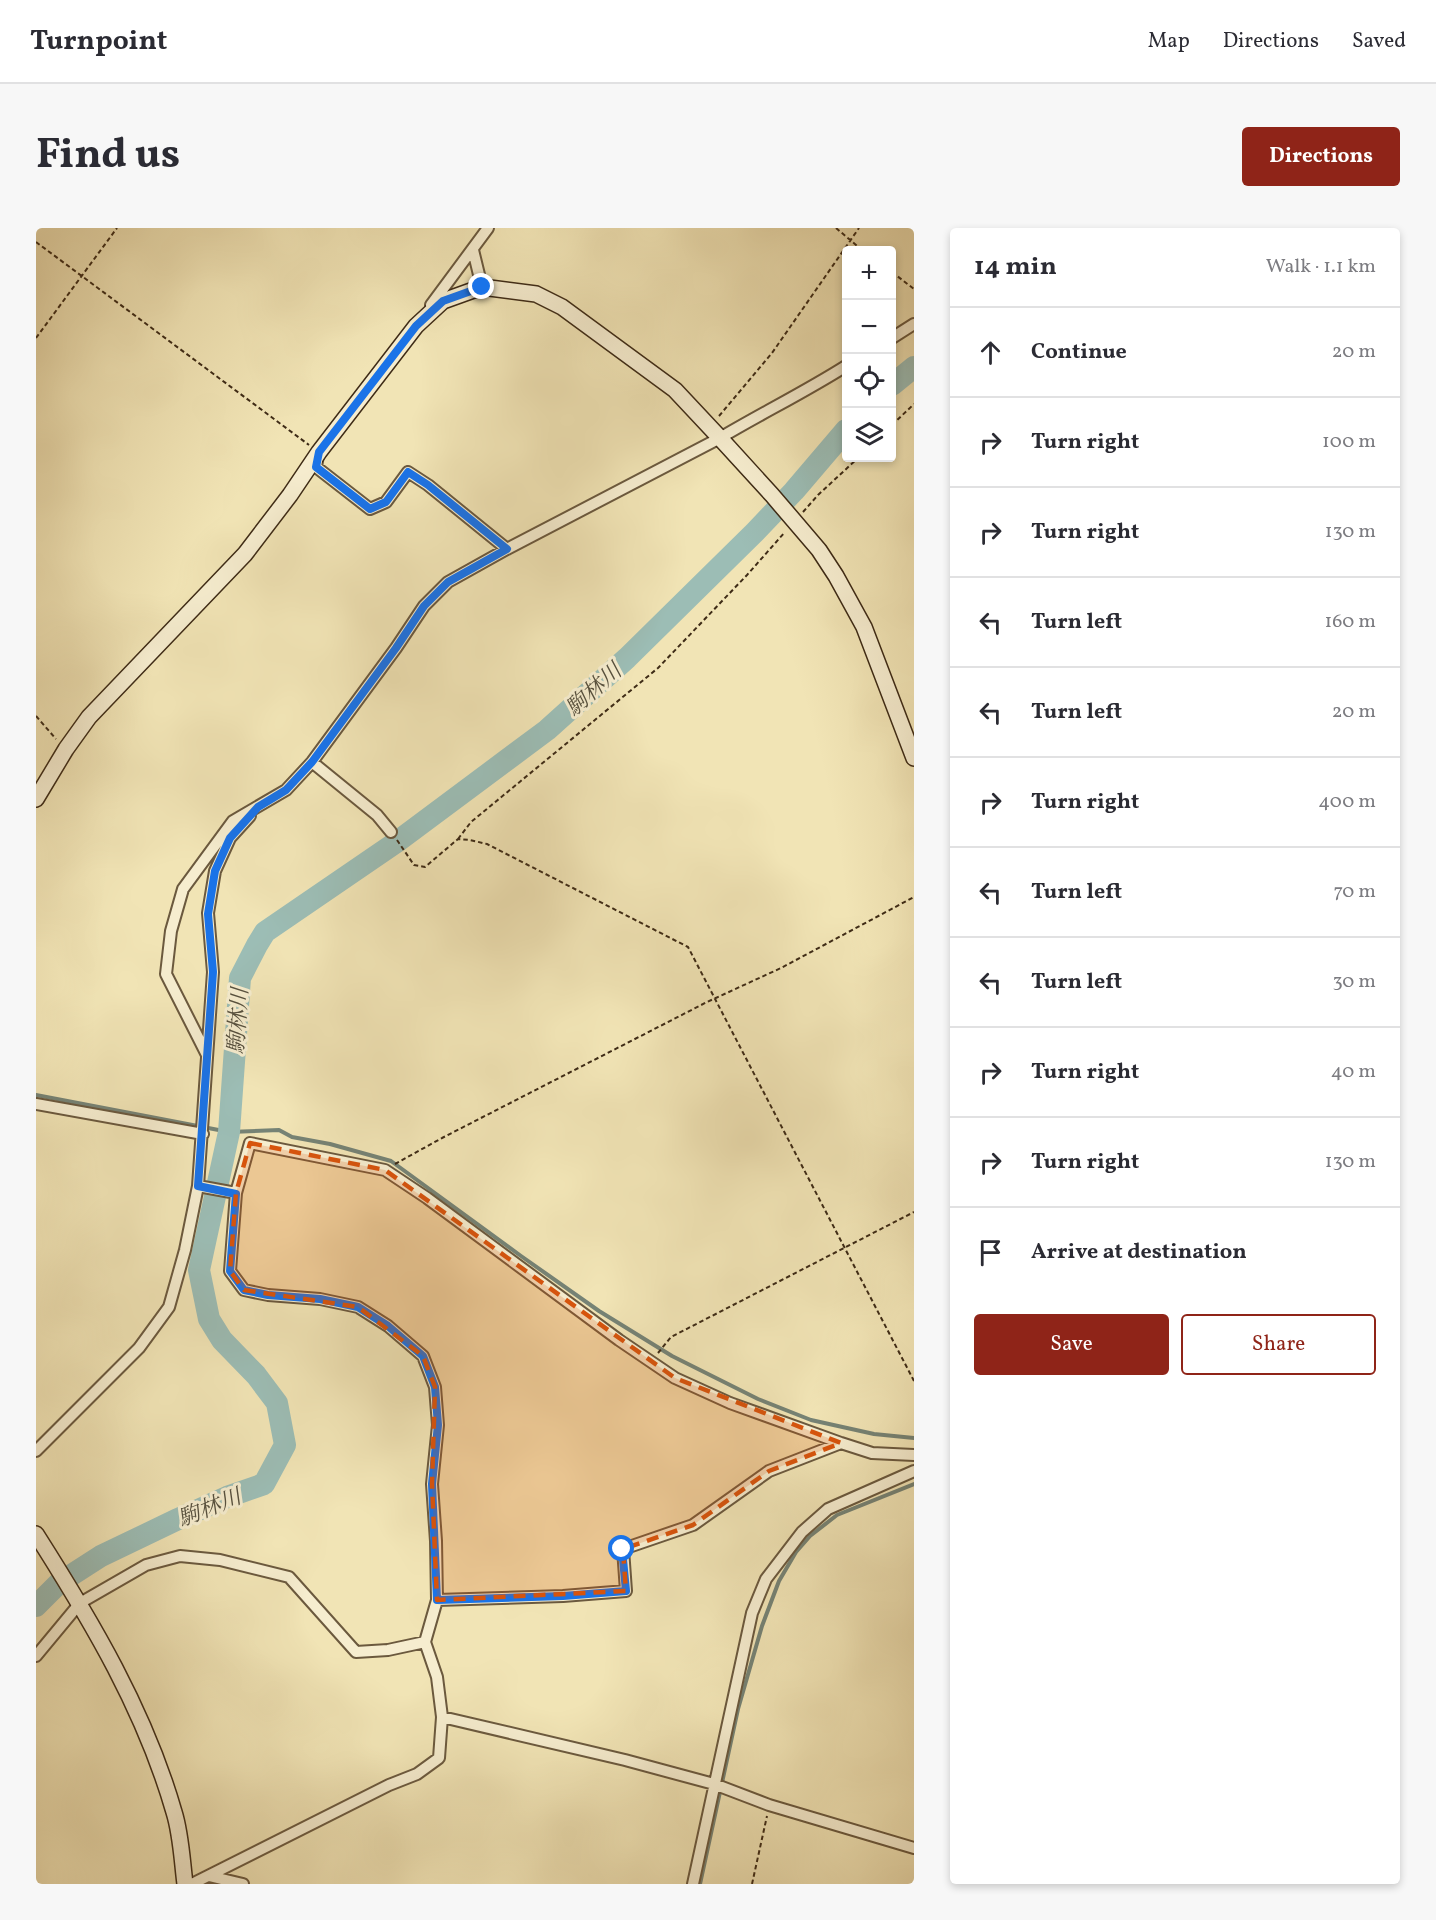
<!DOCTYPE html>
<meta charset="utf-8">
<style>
:root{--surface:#fff;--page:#f7f7f7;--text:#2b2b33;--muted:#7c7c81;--line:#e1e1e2;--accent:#8f2418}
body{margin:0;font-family:Vollkorn,"Noto Serif JP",serif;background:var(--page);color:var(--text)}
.controls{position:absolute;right:18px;top:18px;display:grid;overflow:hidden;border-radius:6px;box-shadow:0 3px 9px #0003}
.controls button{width:54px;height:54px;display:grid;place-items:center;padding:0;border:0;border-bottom:2px solid var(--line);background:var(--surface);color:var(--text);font:30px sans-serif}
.stop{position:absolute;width:18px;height:18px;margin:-14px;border:4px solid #1a73e8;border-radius:50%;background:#fff}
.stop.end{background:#1a73e8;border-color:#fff;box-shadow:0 2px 6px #0008}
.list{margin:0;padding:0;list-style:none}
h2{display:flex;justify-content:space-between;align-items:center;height:78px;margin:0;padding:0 24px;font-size:26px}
h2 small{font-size:20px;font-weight:400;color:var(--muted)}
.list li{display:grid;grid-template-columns:39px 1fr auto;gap:18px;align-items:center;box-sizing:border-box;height:90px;padding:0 24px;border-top:2px solid var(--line)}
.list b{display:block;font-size:22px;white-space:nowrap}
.list em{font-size:20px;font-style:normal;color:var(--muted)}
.actions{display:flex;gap:12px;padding:18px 24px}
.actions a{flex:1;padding:14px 0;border:2px solid var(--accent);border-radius:6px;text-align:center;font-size:21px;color:var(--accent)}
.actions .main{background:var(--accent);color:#fff}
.icon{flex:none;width:33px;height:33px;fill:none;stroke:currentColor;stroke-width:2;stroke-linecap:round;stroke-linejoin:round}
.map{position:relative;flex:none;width:878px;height:1656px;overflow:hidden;border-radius:6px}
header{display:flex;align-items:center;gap:36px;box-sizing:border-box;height:84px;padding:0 30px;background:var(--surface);border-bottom:2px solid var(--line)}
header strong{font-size:28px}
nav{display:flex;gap:33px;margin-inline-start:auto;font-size:21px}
.intro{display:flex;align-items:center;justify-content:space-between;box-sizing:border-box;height:144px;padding:0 36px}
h1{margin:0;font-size:42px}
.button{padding:15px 27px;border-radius:6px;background:var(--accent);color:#fff;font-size:21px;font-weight:700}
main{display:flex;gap:36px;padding:0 36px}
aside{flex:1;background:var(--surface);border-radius:6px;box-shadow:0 3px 9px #0003}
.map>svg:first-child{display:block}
</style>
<header>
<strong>Turnpoint</strong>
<nav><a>Map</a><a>Directions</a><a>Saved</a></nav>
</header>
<div class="intro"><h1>Find us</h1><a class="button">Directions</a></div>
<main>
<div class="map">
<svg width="878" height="1656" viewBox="0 0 878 1656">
<rect width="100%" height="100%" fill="#f1e4b5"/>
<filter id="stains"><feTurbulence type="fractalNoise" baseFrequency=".00333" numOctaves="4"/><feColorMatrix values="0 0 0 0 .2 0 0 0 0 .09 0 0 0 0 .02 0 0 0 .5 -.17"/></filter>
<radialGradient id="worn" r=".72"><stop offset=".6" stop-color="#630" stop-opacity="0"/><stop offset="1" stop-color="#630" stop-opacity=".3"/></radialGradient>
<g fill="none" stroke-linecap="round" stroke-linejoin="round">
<path stroke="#768375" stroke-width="4" d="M0,867L193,904L243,902L256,909L294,916L355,933L485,1028L563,1083L636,1128L722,1171L775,1192L838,1206L878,1210
M664,1656L702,1481L726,1398L743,1353L760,1324L774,1308L801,1287L878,1256"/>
<path stroke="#9cbdb5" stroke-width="22" d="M856,157L878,139
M0,1378L23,1355L65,1328L142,1291L191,1269L228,1256L249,1217L241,1175L220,1147L186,1112L173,1091L163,1042L193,904L204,750L221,717L229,704L362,613L511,502L591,430L719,304L758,263L810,202"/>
<defs>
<path id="street" d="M437,22L446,59
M395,77L452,0
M856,110L878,96
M282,227L280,239L334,281L350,274L372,244L392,257L471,321
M276,534L341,587L355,604
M171,827L130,746L135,703L147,661L197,593L250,562L276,534L360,420L388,378L412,354L471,321L684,210C726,185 769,164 810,138
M0,876L167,906
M162,958L200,965
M0,1223L103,1120L133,1079L149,1022L162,958L177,744L172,685L179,643L194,610L214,588
M401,1372L527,1368L590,1363L587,1321L657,1297L733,1243L805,1215
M0,1428L44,1375L110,1337L144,1328L184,1332L253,1349L320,1424L352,1422L389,1414
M406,1489L589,1532L678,1556L733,1577L878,1620
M173,1648L207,1656
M156,1656L353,1557L381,1546L403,1530L406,1489L401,1449L389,1414L401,1372L400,1313L396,1256L402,1197L399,1159L387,1128L352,1098L322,1079L284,1071L232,1067L208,1062L194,1043L200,965L214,915L349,942L391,970L583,1112L639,1150L694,1175L805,1215L836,1225L878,1227
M657,1656L716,1385L730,1351L766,1304L792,1281L878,1243"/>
<path id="secondary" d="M0,571L30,521L53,489L209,326L254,267L283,224L380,98L407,73L446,59L500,66L526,79L639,162L684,210L736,267L783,322L800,348L828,399L878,530
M0,1306C56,1394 109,1483 138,1584C145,1606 146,1632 149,1656"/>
</defs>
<use href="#street" stroke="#6b593e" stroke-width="14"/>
<use href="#secondary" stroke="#3e2b16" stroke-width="18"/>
<path stroke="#3e2b16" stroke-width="2" stroke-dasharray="4.5 3" stroke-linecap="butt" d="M800,0L826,22
M0,14L273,217
M856,44L878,61
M0,110L81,0
M683,188L736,125L823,0
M856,197L878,176
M767,284L782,267L822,230
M0,488L20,511
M422,611L435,594L622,440L711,347L749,304
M361,612L378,637L389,639L422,611L434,612L451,616L652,719L878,1153
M359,936L406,910L671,774L745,740L878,669
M622,1125L635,1109L878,984
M716,1656L731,1588"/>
<use href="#street" stroke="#f6edcf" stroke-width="10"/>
<use href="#secondary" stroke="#f6edcf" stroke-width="15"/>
</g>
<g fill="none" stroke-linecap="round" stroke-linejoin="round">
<path stroke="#1a73e8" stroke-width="8" d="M446,59L407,73L380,98L283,224L280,239L334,281L350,274L372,244L392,257L471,321L412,354L388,378L360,420L276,534L250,562L222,579L194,610L179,643L172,686L177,744L162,958L200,966L194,1043L208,1062L232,1067L284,1071L322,1079L352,1098L387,1128L399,1159L402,1197L396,1256L401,1372L527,1368L590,1363L586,1321"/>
</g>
<path fill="#d7540d" fill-opacity="0.2" stroke="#d7540d" stroke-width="4.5" stroke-dasharray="12 8" stroke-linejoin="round" d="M214,915L349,942L639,1150L805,1215L733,1243L657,1297L587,1321L590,1363L401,1372L396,1256L399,1159L387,1128L322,1079L208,1062L194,1043L200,965Z"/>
<g text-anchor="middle" stroke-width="6" stroke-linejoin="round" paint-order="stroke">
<g font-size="22" font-style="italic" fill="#56503e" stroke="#f6edcf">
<text transform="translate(557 461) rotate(-42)" y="8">駒林川</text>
<text transform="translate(201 793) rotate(-86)" y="8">駒林川</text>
<text transform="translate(173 1279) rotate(-22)" y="8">駒林川</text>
</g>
</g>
<rect width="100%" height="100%" filter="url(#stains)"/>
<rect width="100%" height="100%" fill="url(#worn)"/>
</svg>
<div class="controls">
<button>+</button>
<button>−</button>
<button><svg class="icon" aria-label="locate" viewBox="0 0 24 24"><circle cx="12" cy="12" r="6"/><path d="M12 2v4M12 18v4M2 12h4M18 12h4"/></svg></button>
<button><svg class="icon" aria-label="layers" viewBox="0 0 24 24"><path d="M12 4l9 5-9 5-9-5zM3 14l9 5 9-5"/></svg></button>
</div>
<div class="stop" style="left:586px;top:1321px"></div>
<div class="stop end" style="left:446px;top:59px"></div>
</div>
<aside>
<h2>14 min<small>Walk · 1.1 km</small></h2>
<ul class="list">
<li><svg class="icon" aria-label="ahead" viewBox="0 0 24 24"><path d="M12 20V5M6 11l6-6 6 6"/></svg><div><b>Continue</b></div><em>20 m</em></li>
<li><svg class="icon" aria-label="right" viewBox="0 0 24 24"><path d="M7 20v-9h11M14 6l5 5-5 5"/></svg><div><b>Turn right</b></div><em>100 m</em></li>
<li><svg class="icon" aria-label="right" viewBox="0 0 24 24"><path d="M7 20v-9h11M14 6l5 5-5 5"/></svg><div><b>Turn right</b></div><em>130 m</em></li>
<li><svg class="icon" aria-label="left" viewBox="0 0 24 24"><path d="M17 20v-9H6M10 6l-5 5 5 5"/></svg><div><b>Turn left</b></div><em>160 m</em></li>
<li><svg class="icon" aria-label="left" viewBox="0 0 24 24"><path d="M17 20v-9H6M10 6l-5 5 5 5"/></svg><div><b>Turn left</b></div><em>20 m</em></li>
<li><svg class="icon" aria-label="right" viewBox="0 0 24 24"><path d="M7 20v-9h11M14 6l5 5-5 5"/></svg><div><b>Turn right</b></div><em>400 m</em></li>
<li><svg class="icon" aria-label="left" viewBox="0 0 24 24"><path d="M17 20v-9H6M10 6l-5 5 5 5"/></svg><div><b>Turn left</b></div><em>70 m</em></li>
<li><svg class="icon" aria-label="left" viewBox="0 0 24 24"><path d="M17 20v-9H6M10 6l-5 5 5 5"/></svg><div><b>Turn left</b></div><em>30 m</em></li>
<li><svg class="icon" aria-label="right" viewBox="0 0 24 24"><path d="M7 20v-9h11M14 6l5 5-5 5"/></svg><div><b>Turn right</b></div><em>40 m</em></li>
<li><svg class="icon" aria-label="right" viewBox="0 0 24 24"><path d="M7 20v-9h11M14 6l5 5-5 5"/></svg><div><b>Turn right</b></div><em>130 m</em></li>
<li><svg class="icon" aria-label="arrive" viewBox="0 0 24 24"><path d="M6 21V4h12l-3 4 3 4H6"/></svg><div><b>Arrive at destination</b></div></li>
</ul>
<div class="actions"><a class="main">Save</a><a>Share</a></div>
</aside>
</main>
